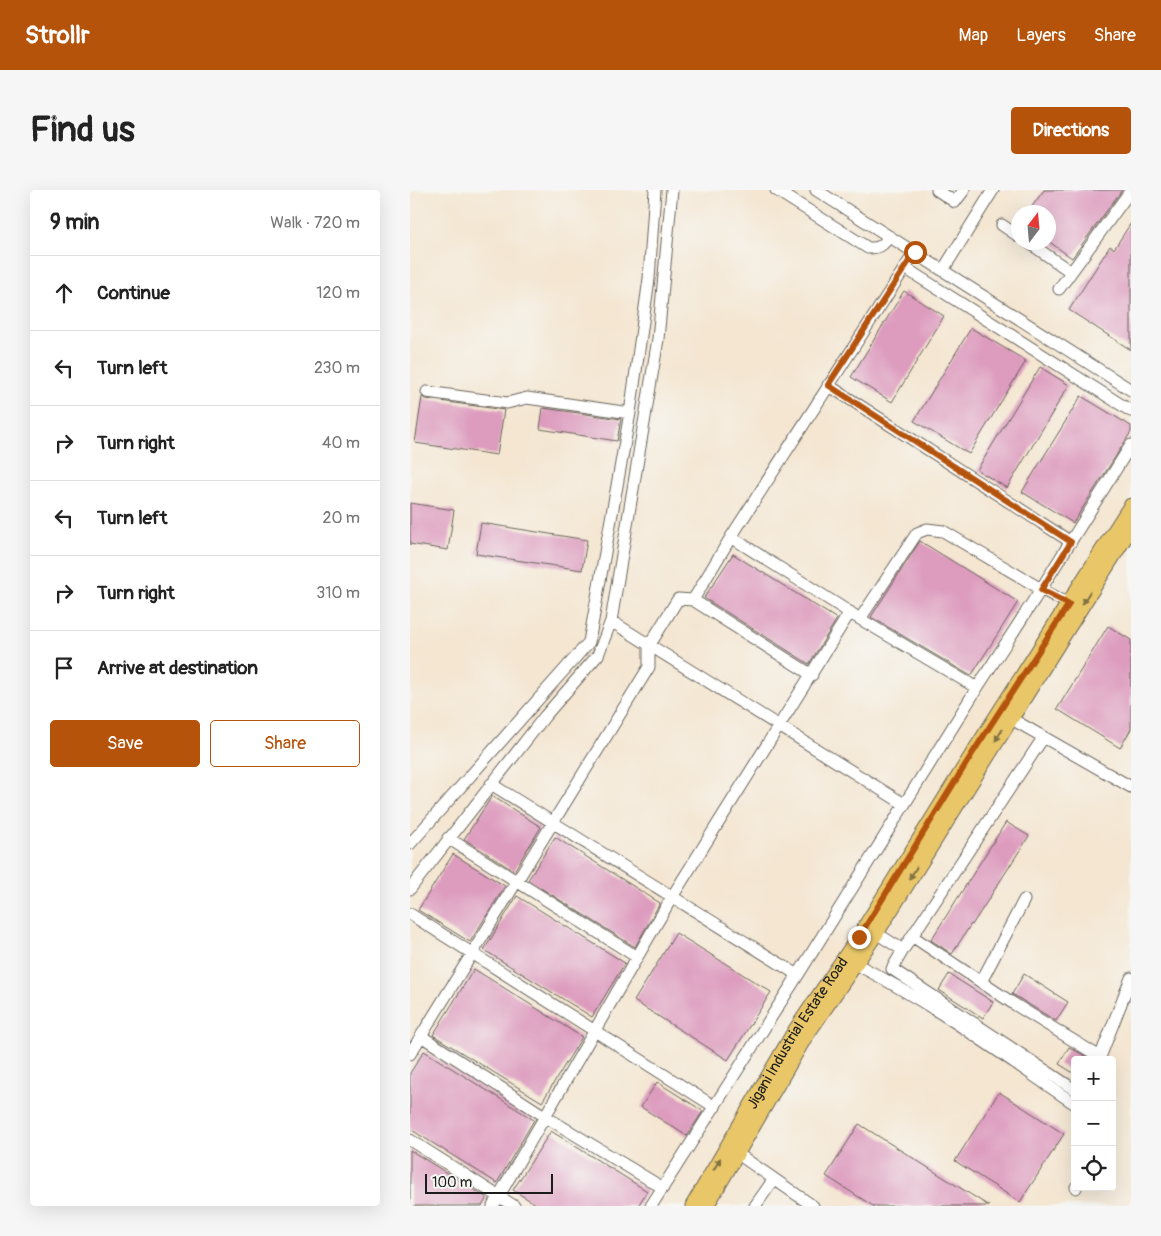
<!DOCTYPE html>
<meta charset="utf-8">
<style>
:root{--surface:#fff;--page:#f6f6f6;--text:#222;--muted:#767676;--line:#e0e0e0;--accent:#b45309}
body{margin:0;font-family:Pangolin,sans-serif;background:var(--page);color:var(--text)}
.controls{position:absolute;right:15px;bottom:15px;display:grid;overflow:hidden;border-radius:5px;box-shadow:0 5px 20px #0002}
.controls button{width:45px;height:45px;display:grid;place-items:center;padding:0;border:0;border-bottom:1px solid var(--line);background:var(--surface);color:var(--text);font:25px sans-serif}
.compass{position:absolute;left:601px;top:15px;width:45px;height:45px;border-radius:50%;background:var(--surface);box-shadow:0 5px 20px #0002;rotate:16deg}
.scale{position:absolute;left:15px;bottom:12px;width:128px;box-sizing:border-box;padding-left:5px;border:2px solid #1c1c1c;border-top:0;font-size:14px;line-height:18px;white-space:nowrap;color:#1c1c1c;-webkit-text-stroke:4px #f6f6f2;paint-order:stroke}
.stop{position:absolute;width:15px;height:15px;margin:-11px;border:4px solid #b45309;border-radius:50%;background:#fff}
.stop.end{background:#b45309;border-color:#fff;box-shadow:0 1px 5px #0008}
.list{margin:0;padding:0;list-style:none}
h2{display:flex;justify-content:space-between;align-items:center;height:65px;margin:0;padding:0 20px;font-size:21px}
h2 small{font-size:16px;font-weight:400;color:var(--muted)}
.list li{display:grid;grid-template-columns:32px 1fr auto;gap:15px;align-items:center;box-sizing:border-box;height:75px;padding:0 20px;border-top:1px solid var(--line)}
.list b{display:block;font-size:19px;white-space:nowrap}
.list em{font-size:16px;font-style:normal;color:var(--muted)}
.actions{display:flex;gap:10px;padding:15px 20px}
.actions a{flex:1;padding:11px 0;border:1px solid var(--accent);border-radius:5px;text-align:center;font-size:18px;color:var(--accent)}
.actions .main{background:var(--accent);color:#fff}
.icon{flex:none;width:28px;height:28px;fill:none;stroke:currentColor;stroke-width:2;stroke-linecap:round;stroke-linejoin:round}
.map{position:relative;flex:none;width:721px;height:1016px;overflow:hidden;border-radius:5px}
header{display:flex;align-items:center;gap:30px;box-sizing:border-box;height:70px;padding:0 25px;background:var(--accent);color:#fff}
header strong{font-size:24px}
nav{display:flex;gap:28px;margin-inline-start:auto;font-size:18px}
.intro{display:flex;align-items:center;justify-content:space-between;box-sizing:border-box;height:120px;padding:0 30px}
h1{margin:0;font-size:35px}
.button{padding:12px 22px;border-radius:5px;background:var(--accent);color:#fff;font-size:18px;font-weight:700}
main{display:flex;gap:30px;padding:0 30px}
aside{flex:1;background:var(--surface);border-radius:5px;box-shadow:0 5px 20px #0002}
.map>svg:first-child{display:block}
</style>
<header>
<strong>Strollr</strong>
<nav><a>Map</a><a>Layers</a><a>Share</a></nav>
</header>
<div class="intro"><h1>Find us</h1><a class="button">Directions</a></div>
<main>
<aside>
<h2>9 min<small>Walk · 720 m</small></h2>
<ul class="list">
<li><svg class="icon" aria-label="ahead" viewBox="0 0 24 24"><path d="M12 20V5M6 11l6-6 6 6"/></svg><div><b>Continue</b></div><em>120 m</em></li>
<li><svg class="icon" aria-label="left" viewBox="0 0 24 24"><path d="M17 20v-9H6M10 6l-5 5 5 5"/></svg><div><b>Turn left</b></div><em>230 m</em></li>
<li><svg class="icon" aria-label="right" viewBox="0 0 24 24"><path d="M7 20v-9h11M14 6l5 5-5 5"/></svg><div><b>Turn right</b></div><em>40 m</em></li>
<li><svg class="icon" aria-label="left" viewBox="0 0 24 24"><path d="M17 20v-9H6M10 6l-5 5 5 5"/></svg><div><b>Turn left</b></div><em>20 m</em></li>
<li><svg class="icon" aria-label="right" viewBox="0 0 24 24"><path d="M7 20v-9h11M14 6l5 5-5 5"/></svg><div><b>Turn right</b></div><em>310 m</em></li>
<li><svg class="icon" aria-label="arrive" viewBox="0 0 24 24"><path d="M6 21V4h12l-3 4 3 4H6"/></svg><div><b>Arrive at destination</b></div></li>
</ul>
<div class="actions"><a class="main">Save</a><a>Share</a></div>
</aside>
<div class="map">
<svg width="721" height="1016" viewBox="0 0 721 1016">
<rect width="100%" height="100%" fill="#f6f6f2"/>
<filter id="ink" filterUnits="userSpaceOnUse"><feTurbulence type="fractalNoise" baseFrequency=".02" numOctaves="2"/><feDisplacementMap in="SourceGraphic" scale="10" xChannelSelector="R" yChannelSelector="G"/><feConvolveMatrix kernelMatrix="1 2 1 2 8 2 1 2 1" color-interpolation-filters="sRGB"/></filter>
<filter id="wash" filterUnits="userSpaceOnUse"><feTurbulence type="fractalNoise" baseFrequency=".0096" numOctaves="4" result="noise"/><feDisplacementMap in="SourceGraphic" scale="20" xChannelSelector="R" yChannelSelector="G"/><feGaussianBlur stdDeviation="1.12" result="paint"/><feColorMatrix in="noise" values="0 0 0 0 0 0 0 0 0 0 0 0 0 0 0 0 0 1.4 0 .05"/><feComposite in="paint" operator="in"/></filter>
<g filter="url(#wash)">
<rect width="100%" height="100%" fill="#f4e6d1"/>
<g id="blocks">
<path fill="#dd9bbe" d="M634,0H712L662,68L638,51V22H618Z
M721,33V160L659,120L700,56L704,59Z
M494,101L534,126L482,212L441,187Z
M561,138L616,171L559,264L504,231Z
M630,177L659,195L597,298L567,280Z
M671,206L721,236V242L663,333L612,302Z
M12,207L16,209L94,220L87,265L5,253Z
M133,218L211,229L207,251L130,239Z
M0,313L44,320L38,360L0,354Z
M71,333L177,350L172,380L66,364Z
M510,351L608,412L561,486L461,427Z
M323,364L427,429L399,474L294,408Z
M698,436L721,450V539L710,558L647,519Z
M82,606L131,637L104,681L54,649Z
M596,632L619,646L562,735L561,734L542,764L521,750Z
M145,647L250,713L225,757L118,690Z
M43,664L95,696L60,752L8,720Z
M107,706L215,773L182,827L74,760Z
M266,743L361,802L318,870L224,811Z
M64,779L172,847L132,912L23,845Z
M539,784L583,812L573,828L529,800Z
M614,784L658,812L646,831L602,804Z
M659,857L675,866L673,870H665V884L649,874Z
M14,861L124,930L87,993L0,939V883Z
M247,892L293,921L277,946L231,917Z
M589,902L654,944L610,1012L545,971Z
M449,934L579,1016H463L416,986Z
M141,941L237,1001L228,1016H129L103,1000Z
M0,960L77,1008L72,1016H0Z"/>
</g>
</g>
<g filter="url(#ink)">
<use href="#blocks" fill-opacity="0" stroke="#68635b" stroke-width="1"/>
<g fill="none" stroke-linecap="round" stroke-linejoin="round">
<defs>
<path id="minor" d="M366,0L458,58C470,58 473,56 479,46
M406,0L721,200
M527,0L545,12L554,0
M592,35L608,46
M618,52L661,82
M505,62L321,347L450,429L567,498
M495,78L721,221
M533,80L583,0
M649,99L721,0
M418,195L661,352
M17,202L97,213L117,208L220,223
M283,410L402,485
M659,414L631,399L721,255
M201,431L494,614
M600,528L721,597
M81,594L388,785L567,498L631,399L533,341L517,339L507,343L450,429
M38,648L227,767
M0,654L179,452L220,223L239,89L245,0
M0,699L135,526L188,465L201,431L248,149L262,0
M0,724L305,917
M466,743L493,760L482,779L665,900
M502,746L604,814L690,867
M493,760L633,548
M444,773C522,813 593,865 665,914
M571,792L614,710
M11,846L136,927L253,998
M0,864L239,477V456L268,409L283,410L321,347
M689,870L721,788
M0,950L104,1016
M328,964L403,1016
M666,998V997
M83,1016L262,707L440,422
M241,1016L388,785
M345,1016L364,989"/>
<g id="major">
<path id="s1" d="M283,1016L384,843L449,747L563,564L721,316"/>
<path d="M296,1016L394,848L466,743L721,337"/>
</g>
</defs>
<use href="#minor" stroke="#68635b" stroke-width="13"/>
<use href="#major" stroke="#68635b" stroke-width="17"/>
<use href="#minor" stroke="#fff" stroke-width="11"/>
<use href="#major" stroke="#e9c769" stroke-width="15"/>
</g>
<defs><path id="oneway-solid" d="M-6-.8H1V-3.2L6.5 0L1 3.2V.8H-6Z" transform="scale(1.25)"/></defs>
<g fill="#827242">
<use href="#oneway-solid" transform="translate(676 408) rotate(122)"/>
<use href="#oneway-solid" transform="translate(589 545) rotate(122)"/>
<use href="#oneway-solid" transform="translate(503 683) rotate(122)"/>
<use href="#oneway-solid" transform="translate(307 974) rotate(-60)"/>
</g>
</g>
<g fill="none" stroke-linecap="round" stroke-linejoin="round" filter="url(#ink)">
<path stroke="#b45309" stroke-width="6" d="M449,747L562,564L659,414L631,400L661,352L418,195L505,62"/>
</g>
<g text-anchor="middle" stroke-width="4" stroke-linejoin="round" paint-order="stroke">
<g font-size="15" fill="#1c1c1c" stroke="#f6f6f2">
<text dy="5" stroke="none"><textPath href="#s1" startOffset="202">Jigani Industrial Estate Road</textPath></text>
</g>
</g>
</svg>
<div class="controls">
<button>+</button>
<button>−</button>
<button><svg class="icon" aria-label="locate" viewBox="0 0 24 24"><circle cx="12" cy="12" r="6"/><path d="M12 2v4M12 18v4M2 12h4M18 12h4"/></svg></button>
</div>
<svg class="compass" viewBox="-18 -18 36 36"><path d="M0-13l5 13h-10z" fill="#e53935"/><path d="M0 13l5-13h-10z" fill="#767676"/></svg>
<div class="scale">100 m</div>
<div class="stop" style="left:505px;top:62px"></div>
<div class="stop end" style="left:449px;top:747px"></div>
</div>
</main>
